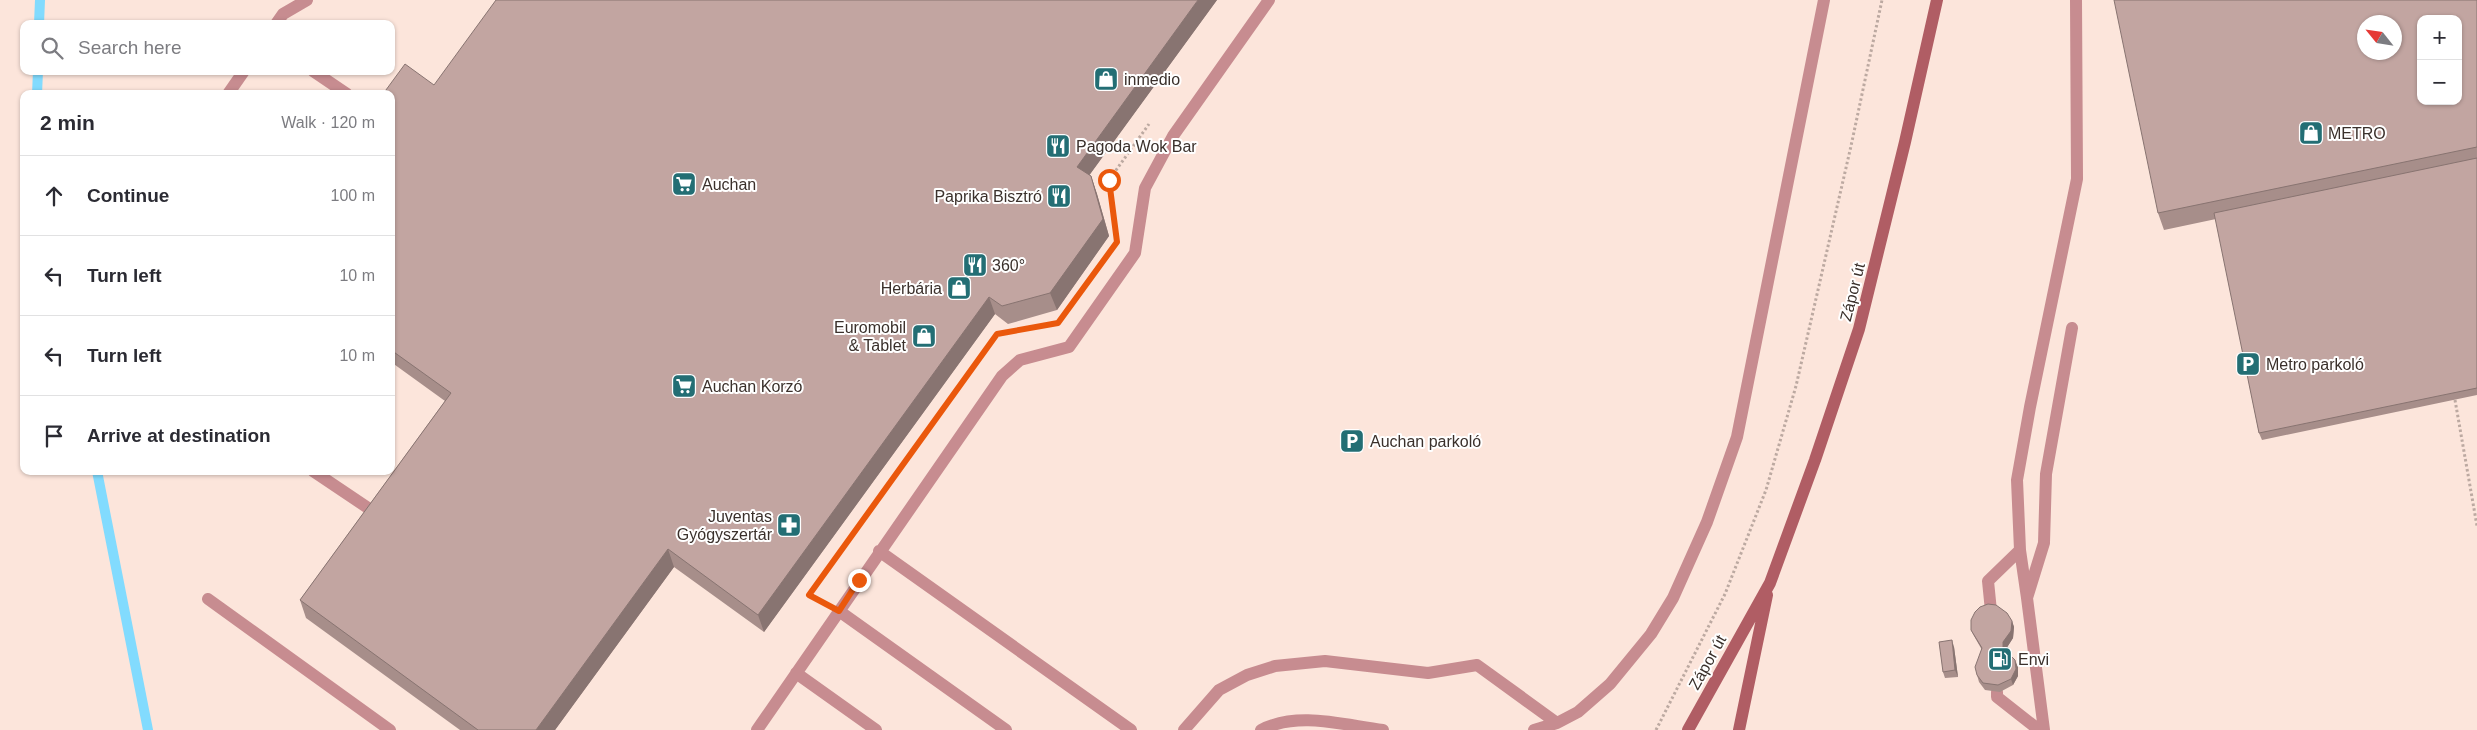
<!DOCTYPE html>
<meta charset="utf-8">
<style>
:root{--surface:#fff;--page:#f2f2f3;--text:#2b2b33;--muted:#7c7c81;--line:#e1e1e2}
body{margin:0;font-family:Arial,sans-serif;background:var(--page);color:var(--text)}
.controls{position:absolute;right:15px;top:15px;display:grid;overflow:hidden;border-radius:10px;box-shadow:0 1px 4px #0004}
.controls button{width:45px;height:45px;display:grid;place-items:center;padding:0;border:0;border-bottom:1px solid var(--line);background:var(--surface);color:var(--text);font:25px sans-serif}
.compass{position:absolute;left:2357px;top:15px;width:45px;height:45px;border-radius:50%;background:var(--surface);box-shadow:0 1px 4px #0004;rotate:300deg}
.stop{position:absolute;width:15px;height:15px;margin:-11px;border:4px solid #ea580c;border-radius:50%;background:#fff}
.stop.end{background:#ea580c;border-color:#fff;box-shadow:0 1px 5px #0008}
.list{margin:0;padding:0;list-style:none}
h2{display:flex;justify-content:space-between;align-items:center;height:65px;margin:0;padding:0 20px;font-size:21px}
h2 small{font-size:16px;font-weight:400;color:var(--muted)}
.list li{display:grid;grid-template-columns:32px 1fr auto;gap:15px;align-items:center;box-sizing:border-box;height:80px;padding:0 20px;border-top:1px solid var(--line)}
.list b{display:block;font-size:19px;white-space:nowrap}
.list em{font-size:16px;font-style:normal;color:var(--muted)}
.icon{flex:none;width:28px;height:28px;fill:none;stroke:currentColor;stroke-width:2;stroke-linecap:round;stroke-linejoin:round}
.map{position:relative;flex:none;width:2477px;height:730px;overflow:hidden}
.search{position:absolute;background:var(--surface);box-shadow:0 1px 4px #0004;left:20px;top:20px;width:375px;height:55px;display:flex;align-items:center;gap:12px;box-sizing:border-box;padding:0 18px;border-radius:10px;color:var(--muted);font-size:19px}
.panel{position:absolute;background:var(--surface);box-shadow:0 1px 4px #0004;left:20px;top:90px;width:375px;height:385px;border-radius:10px}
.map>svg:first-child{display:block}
</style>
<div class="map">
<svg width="2477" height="730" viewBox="0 0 2477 730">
<rect width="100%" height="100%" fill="#fce5db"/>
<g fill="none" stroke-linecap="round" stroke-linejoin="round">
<path stroke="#82dbfe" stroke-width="10" d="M39,24L40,0
M37,94L38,71
M97,471L148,730"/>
<path stroke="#bca9a1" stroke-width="3" stroke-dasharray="2.5 2.5" stroke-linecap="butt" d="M1114,218L1109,180L1149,124
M2455,400L2477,526
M818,600L809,595L997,334L1045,326
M1656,730L1725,594L1766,490L1796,386L1851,146L1882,0"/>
<path stroke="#c78c90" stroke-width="12" d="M276,24L283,14L307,0
M313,71L347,94
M228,94L244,71
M313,471L380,516
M879,551L1131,730
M2027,598L2020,550L2017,480L2030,407L2077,179L2076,0
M208,599L390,730
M839,611L1006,730
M1991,611L1988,581L2020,550
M796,673L876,730
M1997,692V697L2039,730
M757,730L1002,376L1020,360L1069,347L1135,253L1145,188L1173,136L1269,0
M1184,730L1219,690L1247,675L1275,666L1325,661L1428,673L1477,665L1557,723
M1261,730C1298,711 1343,725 1383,730
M1534,730L1557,723L1578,712L1610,684L1651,634L1673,598L1707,522L1737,437L1824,0
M2044,730L2027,598L2044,543L2046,474L2072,328"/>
<path stroke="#b05d64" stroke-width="12" d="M1688,730L1770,583L1815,460L1859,329L1905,142L1937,0
M1739,730L1767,595"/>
</g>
<path fill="#a78e8a" d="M1217,0L1089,175L1091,176L1097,194L1109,236L1057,310L1008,324L995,314L764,632L674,567L555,730H460L306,618L300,600L445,401L391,362V94L434,85Z
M2477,0V395L2262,440L2259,433L2216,219L2164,230L2158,213Z
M2012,621L2014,627L2013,638L2006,649V650L2018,667V676L2013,685L2000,692L1985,690L1979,682L1977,675L1982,650L1974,636L1971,630Z
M1954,647L1958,677L1945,678L1943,672Z"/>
<path fill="#887471" d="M1198,0H1217L1083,184L1077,167Z
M1091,176L1097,194L1109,236L1057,310L1050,293Z
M989,297L995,314L764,632L758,615Z
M668,549L674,567L555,730H536Z
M2012,621L2014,627L2013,638L2006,649L2005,654L2003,648V642Z
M1952,640L1954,647L1958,677L1955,670Z
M2015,660L2018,667V676L2013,685L2011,679Z"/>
<path fill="#c2a5a1" stroke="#887471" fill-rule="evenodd" d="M496,0H1198L1077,167L1091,176L1103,219L1050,293L1002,306L989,297L758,615L668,549L536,730H478L300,600L451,393L391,350V94H383L405,64L434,85Z
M2114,0H2477V147L2158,213ZM2421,19H2458V101H2421ZM2364,22H2394V52H2364Z
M2477,158V388L2259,433L2214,213Z
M1988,604L1996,605L2007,613L2012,621L2011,631L2003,642V648L2015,660L2016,669L2011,679L1998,685L1983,683L1977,675L1975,667L1982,648L1971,630V620L1975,612L1980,607Z
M1952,640L1955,670L1943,672L1939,642Z"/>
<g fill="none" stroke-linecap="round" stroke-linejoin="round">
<path stroke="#ea580c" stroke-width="6" d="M859,580L839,611L809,595L997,334L1058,323L1117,242L1109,180"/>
</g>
<defs>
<symbol id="shop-square" viewBox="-11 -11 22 22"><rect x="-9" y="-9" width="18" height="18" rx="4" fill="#236e74" stroke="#fff"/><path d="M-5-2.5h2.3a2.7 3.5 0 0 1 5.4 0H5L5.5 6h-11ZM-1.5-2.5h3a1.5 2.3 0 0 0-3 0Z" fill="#fff"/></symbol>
<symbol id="restaurant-square" viewBox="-11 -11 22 22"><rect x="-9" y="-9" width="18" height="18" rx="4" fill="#236e74" stroke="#fff"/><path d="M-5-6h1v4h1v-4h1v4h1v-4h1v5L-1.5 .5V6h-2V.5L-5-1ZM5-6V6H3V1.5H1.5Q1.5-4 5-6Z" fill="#fff"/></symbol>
<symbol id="supermarket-square" viewBox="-11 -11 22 22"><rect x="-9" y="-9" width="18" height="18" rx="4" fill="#236e74" stroke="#fff"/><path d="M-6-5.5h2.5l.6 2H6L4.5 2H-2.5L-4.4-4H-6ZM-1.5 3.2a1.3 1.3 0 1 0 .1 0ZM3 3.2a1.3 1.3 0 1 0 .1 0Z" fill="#fff"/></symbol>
<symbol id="parking-square" viewBox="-11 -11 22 22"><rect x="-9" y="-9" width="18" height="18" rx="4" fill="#236e74" stroke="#fff"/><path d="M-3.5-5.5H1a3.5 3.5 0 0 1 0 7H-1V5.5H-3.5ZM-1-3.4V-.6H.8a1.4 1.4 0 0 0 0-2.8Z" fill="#fff"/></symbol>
<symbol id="pharmacy-square" viewBox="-11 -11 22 22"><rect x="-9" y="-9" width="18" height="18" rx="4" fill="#236e74" stroke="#fff"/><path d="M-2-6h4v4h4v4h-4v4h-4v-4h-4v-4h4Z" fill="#fff"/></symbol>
<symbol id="fuel-square" viewBox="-11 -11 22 22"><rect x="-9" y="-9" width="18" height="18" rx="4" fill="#236e74" stroke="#fff"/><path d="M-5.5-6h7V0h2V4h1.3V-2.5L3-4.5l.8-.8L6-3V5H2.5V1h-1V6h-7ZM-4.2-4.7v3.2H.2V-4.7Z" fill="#fff"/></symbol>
</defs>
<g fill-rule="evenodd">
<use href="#shop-square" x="1092" y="65" width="28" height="28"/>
<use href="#shop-square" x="2297" y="119" width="28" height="28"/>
<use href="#restaurant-square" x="1044" y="132" width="28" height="28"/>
<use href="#supermarket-square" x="670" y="170" width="28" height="28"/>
<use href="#restaurant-square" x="1045" y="182" width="28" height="28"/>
<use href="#restaurant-square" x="961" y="251" width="28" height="28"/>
<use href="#shop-square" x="945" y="274" width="28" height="28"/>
<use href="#shop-square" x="910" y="322" width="28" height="28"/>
<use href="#parking-square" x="2234" y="350" width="28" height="28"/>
<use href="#supermarket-square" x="670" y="372" width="28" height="28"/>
<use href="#parking-square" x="1338" y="427" width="28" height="28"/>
<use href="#pharmacy-square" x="775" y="511" width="28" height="28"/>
<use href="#fuel-square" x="1986" y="645" width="28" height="28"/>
</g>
<g text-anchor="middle" stroke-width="4" stroke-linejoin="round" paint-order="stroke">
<g font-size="16" fill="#3a302b" stroke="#fff" text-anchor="start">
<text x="1124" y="85">inmedio</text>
<text x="2328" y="139">METRO</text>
<text x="1076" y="152">Pagoda Wok Bar</text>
<text x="702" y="190">Auchan</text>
<text x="1042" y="202" text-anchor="end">Paprika Bisztró</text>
<text x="992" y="271">360°</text>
<text x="942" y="294" text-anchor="end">Herbária</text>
<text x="906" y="333" text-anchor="end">Euromobil<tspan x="906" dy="18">&amp; Tablet</tspan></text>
<text x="2266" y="370">Metro parkoló</text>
<text x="702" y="392">Auchan Korzó</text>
<text x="1370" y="447">Auchan parkoló</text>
<text x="772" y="522" text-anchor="end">Juventas<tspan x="772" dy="18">Gyógyszertár</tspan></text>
<text x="2018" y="665">Envi</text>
</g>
<g font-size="16" fill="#3a302b" stroke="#fff">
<text transform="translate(1852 292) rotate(-76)" y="6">Zápor út</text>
<text transform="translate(1707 662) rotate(-61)" y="6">Zápor út</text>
</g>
</g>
</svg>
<div class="controls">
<button>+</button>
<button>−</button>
</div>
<svg class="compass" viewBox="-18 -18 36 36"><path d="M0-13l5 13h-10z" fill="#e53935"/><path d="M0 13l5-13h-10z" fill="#7c7c81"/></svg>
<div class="stop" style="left:1109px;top:180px"></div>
<div class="stop end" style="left:859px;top:580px"></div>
<div class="search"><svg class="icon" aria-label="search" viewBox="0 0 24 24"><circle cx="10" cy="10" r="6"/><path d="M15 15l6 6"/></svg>Search here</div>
<section class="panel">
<h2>2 min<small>Walk · 120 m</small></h2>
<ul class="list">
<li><svg class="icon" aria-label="ahead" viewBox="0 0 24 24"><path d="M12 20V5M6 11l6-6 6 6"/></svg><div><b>Continue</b></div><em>100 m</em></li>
<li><svg class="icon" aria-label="left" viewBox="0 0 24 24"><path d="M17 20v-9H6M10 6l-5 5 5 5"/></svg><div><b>Turn left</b></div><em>10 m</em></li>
<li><svg class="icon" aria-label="left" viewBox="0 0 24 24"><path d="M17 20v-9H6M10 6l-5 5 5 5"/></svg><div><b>Turn left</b></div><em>10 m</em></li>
<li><svg class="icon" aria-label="arrive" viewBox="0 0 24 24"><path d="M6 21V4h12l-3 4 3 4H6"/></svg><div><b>Arrive at destination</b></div></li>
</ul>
</section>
</div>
